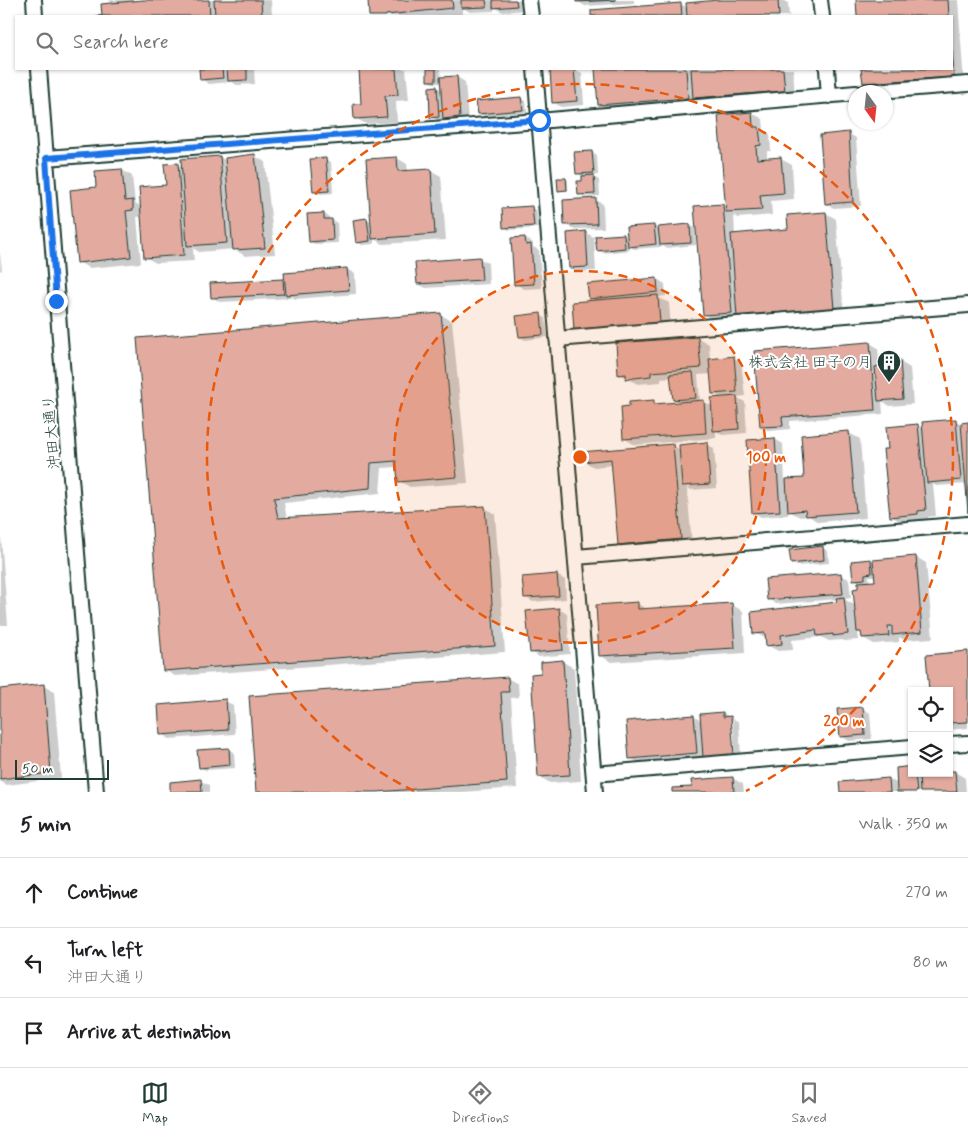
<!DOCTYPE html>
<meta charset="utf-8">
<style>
:root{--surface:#fff;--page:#f2f2f2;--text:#202124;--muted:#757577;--line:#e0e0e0;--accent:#1f3d34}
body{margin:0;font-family:Mynerve,"Klee One",sans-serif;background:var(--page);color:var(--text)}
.controls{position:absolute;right:15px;bottom:15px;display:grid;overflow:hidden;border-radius:0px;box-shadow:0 1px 4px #0004}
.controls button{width:45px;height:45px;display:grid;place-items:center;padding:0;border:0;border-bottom:1px solid var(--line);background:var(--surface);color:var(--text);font:25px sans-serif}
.compass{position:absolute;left:848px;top:85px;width:45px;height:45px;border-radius:50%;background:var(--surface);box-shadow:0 1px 4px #0004;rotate:165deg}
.scale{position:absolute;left:15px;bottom:12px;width:94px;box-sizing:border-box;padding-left:5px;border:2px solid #1f3d34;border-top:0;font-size:14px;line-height:18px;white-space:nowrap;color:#1f3d34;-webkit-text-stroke:4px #fff;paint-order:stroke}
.stop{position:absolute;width:15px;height:15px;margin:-11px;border:4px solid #1a73e8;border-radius:50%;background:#fff}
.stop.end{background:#1a73e8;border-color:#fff;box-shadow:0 1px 5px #0008}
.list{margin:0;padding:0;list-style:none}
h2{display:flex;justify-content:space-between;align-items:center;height:65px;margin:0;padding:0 20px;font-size:21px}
h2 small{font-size:16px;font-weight:400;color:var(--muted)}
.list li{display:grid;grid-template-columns:32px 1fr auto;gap:15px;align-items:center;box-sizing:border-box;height:70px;padding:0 20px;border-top:1px solid var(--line)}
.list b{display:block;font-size:19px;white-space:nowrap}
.list p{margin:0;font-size:16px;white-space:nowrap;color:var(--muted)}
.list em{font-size:16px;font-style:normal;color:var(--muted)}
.icon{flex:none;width:28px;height:28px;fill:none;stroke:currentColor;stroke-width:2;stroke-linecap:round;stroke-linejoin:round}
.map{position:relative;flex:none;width:968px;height:792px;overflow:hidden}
.search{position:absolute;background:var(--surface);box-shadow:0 1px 4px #0004;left:15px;right:15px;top:15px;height:55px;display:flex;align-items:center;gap:12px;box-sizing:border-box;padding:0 18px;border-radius:0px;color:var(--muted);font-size:19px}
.sheet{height:275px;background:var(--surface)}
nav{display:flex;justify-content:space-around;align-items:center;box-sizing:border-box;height:70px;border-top:1px solid var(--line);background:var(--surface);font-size:14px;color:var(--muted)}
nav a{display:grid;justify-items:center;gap:2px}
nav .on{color:var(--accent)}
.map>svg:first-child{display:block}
</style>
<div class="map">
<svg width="968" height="792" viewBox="0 0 968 792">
<rect width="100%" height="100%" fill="#fff"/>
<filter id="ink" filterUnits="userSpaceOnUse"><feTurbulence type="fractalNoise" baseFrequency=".02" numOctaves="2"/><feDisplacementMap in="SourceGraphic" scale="10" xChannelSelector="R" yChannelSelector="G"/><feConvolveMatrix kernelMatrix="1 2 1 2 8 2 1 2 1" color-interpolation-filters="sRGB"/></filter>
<g filter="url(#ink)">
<path fill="#0003" fill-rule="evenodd" d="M109,0H271L272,16H104L103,5L115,4Z
M369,0H524V10L503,12L494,7V11L470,12L463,8V14L437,16H370Z
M577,0H634V3L585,6L577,1Z
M734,0H783L788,3L789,16H593L592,11L681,4L687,8Z
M857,0H958L964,83L875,89L864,82L863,69H952V16H858Z
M200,69H254L255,84L237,85L230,81V82L209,84L201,79Z
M360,69H406L409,100L396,101L397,122L366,124L355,118L362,105Z
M428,69H440L441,78L457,77L465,82L468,121L452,122L444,117V120H437L432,117L430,88L437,87L443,91L442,83H433L428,81Z
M574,69L582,73L584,105L561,107L553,102L551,70Z
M596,69H793L795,96L705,104L698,100V103L610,111L599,104Z
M521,98L526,101L527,112L484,116L479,113Z
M752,113L763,119L764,130L770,134L771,151H767V160L781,159L792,165L794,199L771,201L772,215L738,218L734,215L735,235L789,230L826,213L836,219L844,314L715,321L705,315L722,205L727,207L720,116Z
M848,133L856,138L861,206L834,208L826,204Z
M592,152L597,155L598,175L592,176L599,180L600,196L585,197L580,194L583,182V177L577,173Z
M255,156L265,162L275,254L245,256L234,249L199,252L193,248L194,261L156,263L145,257L142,216L137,217L141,263L89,268L78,262L98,188L122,170L132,176L135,203L142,207L167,187L178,165L183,167L220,157L226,161Z
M397,158L407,164L408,172L430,170L441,176L446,240L383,244L374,239V244L362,245L357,242L367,220L372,222Z
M326,160L331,162L333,193L319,194L314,191Z
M566,179L568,180V191H561L559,190Z
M596,200L603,204L604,228L574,229L566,225Z
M532,208L537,211L538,228L509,230L504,227Z
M324,214L329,217V220H332L337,223L338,243L315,244L310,242Z
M690,225L695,228L696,245L666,248L660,244V247L634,249L629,246L630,250L603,253L598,250L623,235L628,238L654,226L660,229Z
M586,233L594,237L596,271L578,272L570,268Z
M525,238L533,243V247L539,250L542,288L524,289L516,284L512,239Z
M0,252L2,270L0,271Z
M480,259L488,263L489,284L426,288L418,284Z
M347,269L355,274L356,294L295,299L291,296V298L220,302L212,297L282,281L286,283Z
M657,279L665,284L666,296L658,297L669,303L671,329L586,335L575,329L596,302L590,298Z
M441,315L452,321L468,483L410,487L399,481L397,467L382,468L380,493L284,503L287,519L484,507L495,514L505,652L175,676L164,670L138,339Z
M540,315L545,318L548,337L525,340L520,337Z
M698,338L709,344L710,360L734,358L741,362L745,396L736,397L745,402L747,433L722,435L716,431V438L635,445L625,439L653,402L658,405L681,403L674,399L672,377L661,378V382L638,384L619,374ZM712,374L714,394L721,398L712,406L703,401H700L698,375Z
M870,343L878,348L879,360L887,359L891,354L902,360V363L910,368L913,404L890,406L882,401L883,414L790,421V429L769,431L761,426Z
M956,421L962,424H968V498L967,484L936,486L933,484L936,516L928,517V520L901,522L891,516L890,450L918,426L924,429Z
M849,433L860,439L866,518L818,522L809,516L800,517L787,510L788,515L761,517L753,512L749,441L775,439L783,444L785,480L806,479Z
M706,444L714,448L717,488L691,490L687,487L692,545L630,550L619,544L613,465L594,467L583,461L673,445L680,450Z
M0,525L8,625H0Z
M823,548L828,551L829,563L797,566L792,563Z
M916,557L926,563L933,638L904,640L899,637V642L874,644L863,638V634L858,632L859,640L845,641L842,640L829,641L821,637L792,640L793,650L778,651L767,645V639L755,633L838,603V599L776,604L768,599L841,575L849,579L851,598L844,599L856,606L860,589L859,582L854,579L870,560L874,562ZM869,576H876V582L870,583Z
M557,575L565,580L566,599L533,602L525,597L524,578Z
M638,604L648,610L732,605L743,611L745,653L611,662L600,655Z
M559,609L567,614L570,654L539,657L531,652Z
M968,653V728L949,730V691Z
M563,662L574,668L581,781L550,783L539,776L543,674Z
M507,678L518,684L519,697L511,698L517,788L463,792H257Z
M44,686L54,692L61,778L7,785L0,781V690Z
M225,701L233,705L235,734L169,739L162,734Z
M862,708L870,713L872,739L849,741L841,736Z
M723,713L739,722L741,759H735L733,720H730L733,760L641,764L630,758L694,717L702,721Z
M228,749L234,752L235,768L205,770L200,767Z
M955,772L965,778L966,792H841L889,779L898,784L912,773H923V775Z
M732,778L743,784L744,792H674Z
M201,781L209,785V792H172Z"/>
<path fill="#e3aa9f" stroke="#1f3d34" d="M143,0H209L210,16H96H102L101,4Z
M214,0H261L262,16H215Z
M368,0H452L453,8L386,15V16H369Z
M461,0H486L487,7L461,8Z
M493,0H516L517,6L493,8Z
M576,0H616L576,2Z
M718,0H778L779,16H687L686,3Z
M856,0H948L949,16H857Z
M681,3L682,16H591V10Z
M952,50L954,77L863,83L861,69H952Z
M199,69H222L223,78L200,80Z
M227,69H247V80L228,81Z
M359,69H396L398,95L385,96L387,117L354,119L353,104H361Z
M427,69H436V81H427Z
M550,69H574L577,101L552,103Z
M595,69H686L688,98L598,105Z
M691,69H783L785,91L693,98Z
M457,76L460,117L443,119L440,77Z
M437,86L439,117L430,118L429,87Z
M521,97L523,110L478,114L476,101Z
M752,112L753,127H759L761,145L756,146L757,159L781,157L784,193L760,195L762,210L726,212L718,115Z
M849,132L853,202L825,204L820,135Z
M592,151L594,173L576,174L574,152Z
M255,154L265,248L233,250L225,158Z
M220,156L227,243L187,246L181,159Z
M397,157L398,171L431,169L435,234L372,239L366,159Z
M326,158L329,191L313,192L310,159Z
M178,163L184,255L144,258L139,187L166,185L164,164Z
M122,169L125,201L133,200V210L126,211L131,257L77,263L70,190L96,187L95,171Z
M594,175L595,194L578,195L577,181H582V176Z
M557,178H566L567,190L558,191Z
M596,198L597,224L564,225L563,200Z
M723,204L732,313L703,315L694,206Z
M532,206L534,226L503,228L502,208Z
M826,212L834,309L737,317L731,234L788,229L787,215Z
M324,213V219H332L333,240L309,242L307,214Z
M367,218L370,241L356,243L353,220Z
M690,224L691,243L660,245L658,227Z
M654,225L656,244L628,247L626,227Z
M586,231L588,267L569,268L567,233Z
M624,234L625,248L597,251L595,236Z
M525,237L526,245L531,244L534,284L514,285L511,238Z
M480,257L482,280L417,284L415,262Z
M347,268L349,290L286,295L284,273Z
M657,278L658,292L589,299L587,284Z
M283,279L284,294L211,298L210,283Z
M658,295L660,323L574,330L572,302Z
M441,313L457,477L398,482L396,461L371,463L370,488L274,498L278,518L485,506L495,646L163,671L137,338Z
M541,313L543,335L519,337L516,316Z
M698,337L701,368L651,372V376L626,379V374L618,375L616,343Z
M870,342L875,410L782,417L783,426L760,427L754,351Z
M885,353H891L892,361L900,360L903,399L878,401L875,367L879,366V359L886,358Z
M734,356L737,392L712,394L709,359Z
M693,372L696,398L673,400L670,374Z
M737,396L739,429L713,431L711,398Z
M654,400V404L704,400L706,433L623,439L621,407L629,406V402Z
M956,419L961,480L927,483L922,422Z
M968,422V513L961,423Z
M918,424L926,510L918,511V514L890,517L883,449H888L886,427Z
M849,431L856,512L806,516L805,510L788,512L786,479L804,478L801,435Z
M775,438L780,511L752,513L747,440Z
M707,442L710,484L682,486L679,445Z
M673,444L681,539L618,545L611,459L582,462L581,452Z
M823,546L824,560L791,564L789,550Z
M916,556L922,632L892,635V626H888L889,636L862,638L861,632H857L853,589L858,588V582L875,581L873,560Z
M871,559L872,573L865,574V579L853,580L851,561Z
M841,573L843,594L767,600L765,579Z
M557,574L559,596L524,598L522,577Z
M844,597L848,634L833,636V634L817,636L816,630L781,635L782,644L766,646L765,633L753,634L751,612L837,602L836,598Z
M638,602V609L732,603L735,648L599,656L596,605Z
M559,608L563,650L530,653L526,611Z
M968,651V722L949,723V691H929L926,655Z
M563,660L570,775L538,777L531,674L541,673V662Z
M508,677L509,692H501L507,782L377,792H256L249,696Z
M44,684L51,773L0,779V689Z
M226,699L228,730L160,735L158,705Z
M863,707L865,735L840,737L837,709Z
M723,712V717L731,716L734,755L703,757L700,714Z
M694,715L697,753L629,759L626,721Z
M229,748L230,765L199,768L197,750Z
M912,766V773H915L917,792H897L896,768Z
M949,771H955L957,792H920L919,774L949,773Z
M733,777L734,792H672V788L692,787L691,780Z
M889,778L890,792H840L839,782Z
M201,779L202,792H170V782Z"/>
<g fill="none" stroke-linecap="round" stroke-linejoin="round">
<defs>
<path id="minor" d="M34,0L35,16
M529,0L531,16
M820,0L822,16
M39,69L57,301L96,792
M535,69L595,792
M827,69L829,96
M866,92L968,84
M46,158L539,121L856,93
M557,339L968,305
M576,557L968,524
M949,744L968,743
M594,774L912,747"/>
</defs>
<use href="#minor" stroke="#1f3d34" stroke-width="18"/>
<use href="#minor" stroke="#fff" stroke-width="14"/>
</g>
</g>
<g fill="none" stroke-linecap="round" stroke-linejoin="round" filter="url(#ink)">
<path stroke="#1a73e8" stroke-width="6" d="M56,301L46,158L539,120"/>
</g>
<circle cx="580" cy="457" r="186" fill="#e8590c" fill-opacity=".12"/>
<g fill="none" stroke="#e8590c" stroke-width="2.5" stroke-dasharray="9 6">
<circle cx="580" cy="457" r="186"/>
<path d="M414 791A373 373 0 1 1 746 791"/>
</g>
<defs>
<symbol id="building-pin" viewBox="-11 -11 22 30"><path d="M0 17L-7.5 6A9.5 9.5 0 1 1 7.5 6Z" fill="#1f3d34" stroke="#fff"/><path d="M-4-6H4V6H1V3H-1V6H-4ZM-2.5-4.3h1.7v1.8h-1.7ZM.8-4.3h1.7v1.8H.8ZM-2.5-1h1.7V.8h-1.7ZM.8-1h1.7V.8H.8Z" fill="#fff"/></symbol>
</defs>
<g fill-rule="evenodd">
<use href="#building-pin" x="875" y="348" width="28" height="38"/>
</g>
<g text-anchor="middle" stroke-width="4" stroke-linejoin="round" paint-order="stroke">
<g font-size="15" fill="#1f3d34" stroke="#fff" text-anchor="end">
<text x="872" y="367">株式会社 田子の月</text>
</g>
<g font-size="15" fill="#1f3d34" stroke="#fff">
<text transform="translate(51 432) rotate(-95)" y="5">沖田大通り</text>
</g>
</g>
<circle cx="580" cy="457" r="8" fill="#e8590c" stroke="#fff" stroke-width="2.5"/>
<g font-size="15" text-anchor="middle" font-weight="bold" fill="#e8590c" stroke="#fff" stroke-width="4" stroke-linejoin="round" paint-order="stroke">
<text x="766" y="462">100 m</text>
<text x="844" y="726">200 m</text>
</g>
</svg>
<div class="controls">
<button><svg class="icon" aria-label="locate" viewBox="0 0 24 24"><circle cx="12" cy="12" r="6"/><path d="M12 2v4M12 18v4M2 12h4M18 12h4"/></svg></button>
<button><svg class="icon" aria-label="layers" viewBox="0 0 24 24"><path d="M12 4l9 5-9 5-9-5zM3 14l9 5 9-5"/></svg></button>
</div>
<svg class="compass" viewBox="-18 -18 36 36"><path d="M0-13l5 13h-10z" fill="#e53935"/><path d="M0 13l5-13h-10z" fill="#757577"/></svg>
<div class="scale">50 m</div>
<div class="stop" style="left:539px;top:120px"></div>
<div class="stop end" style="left:56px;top:301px"></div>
<div class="search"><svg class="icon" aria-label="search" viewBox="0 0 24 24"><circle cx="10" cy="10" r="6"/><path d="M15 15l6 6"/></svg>Search here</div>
</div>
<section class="sheet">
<h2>5 min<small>Walk · 350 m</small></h2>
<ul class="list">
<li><svg class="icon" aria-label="ahead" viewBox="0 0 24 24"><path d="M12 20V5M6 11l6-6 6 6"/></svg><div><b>Continue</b></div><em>270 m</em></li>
<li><svg class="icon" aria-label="left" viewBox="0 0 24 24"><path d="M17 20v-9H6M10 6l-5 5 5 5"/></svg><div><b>Turn left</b><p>沖田大通り</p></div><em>80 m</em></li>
<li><svg class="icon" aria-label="arrive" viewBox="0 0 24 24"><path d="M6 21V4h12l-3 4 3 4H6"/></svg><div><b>Arrive at destination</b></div></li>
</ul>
</section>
<nav>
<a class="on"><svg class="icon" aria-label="map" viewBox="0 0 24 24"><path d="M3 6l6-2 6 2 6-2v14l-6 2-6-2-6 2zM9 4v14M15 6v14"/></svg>Map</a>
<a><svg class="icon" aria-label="directions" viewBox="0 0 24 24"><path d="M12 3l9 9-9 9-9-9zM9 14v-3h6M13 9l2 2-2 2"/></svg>Directions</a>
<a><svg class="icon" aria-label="saved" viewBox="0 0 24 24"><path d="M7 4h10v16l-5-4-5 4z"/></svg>Saved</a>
</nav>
